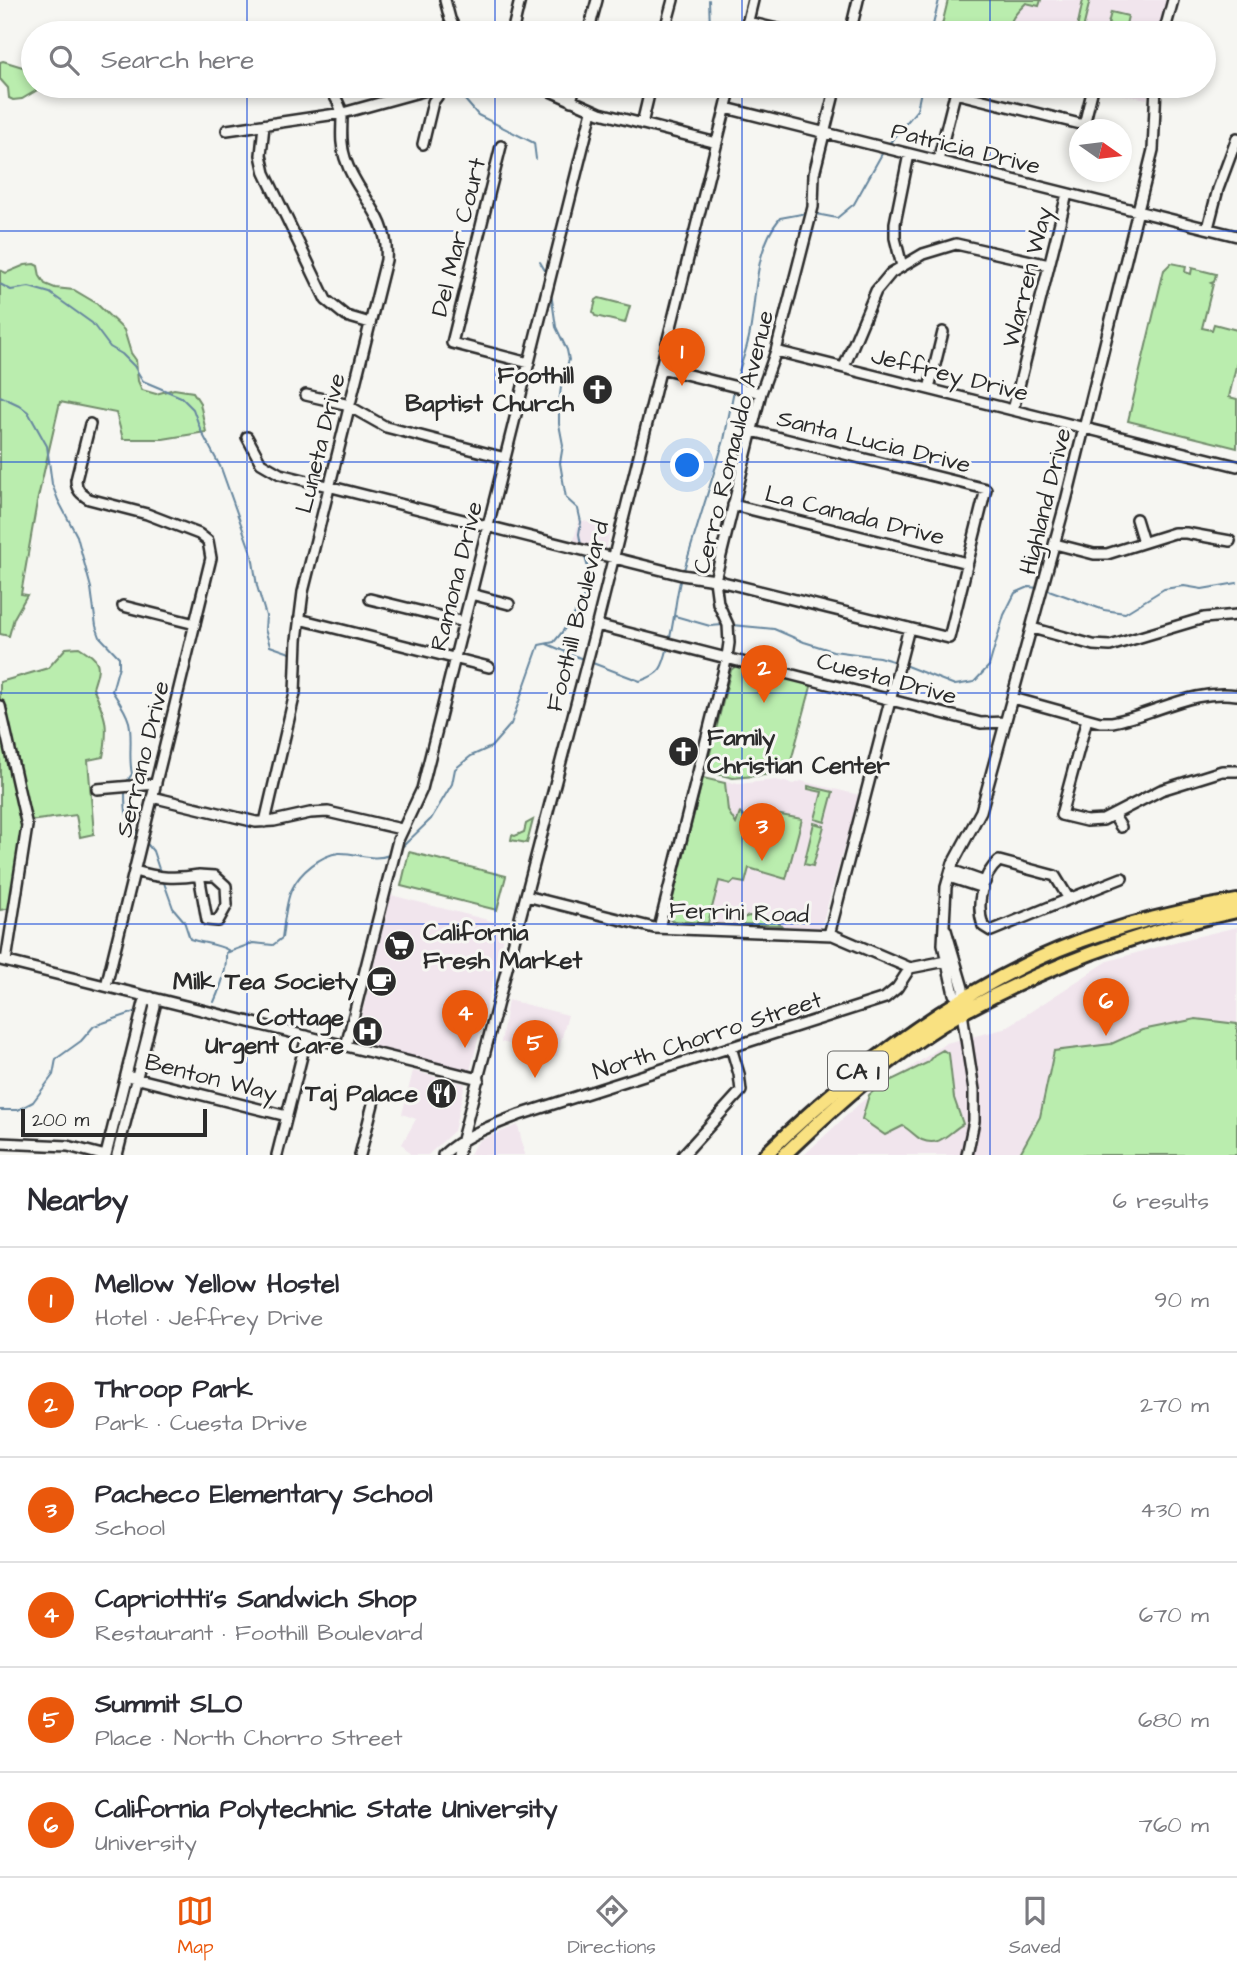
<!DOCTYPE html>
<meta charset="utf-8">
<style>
:root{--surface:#fff;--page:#f7f7f7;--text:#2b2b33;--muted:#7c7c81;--line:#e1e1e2;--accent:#ea580c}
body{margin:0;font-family:"Architects Daughter",sans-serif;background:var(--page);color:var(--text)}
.compass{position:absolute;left:1069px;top:119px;width:63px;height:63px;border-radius:50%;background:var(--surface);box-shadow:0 4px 10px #0003;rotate:104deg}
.scale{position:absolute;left:21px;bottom:18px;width:186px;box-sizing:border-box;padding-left:7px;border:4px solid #2b2b2b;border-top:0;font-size:19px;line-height:24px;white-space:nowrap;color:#2b2b2b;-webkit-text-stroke:5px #f6f6f2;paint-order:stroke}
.you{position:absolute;left:688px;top:466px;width:24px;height:24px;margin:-18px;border:5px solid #fff;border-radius:50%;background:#1a73e8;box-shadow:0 0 0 10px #1a73e833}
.badge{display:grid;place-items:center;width:46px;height:46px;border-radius:50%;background:var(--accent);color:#fff;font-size:23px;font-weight:700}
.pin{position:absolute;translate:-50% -58px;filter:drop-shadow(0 2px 4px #0008)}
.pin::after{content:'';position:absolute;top:37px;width:24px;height:21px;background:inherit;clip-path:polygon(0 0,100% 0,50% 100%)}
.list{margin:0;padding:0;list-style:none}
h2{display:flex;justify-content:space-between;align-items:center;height:91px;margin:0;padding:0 28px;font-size:30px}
h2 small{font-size:23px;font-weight:400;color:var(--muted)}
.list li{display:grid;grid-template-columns:46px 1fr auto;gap:21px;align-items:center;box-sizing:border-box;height:105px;padding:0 28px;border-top:2px solid var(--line)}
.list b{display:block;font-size:26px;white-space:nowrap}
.list p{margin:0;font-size:23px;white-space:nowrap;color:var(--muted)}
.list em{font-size:23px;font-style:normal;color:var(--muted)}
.icon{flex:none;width:38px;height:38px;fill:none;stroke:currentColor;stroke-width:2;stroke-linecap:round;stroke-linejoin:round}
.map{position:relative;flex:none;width:1237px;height:1155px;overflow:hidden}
.search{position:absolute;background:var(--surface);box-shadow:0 4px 10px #0003;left:21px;right:21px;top:21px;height:77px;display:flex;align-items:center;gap:18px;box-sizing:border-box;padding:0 24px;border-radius:38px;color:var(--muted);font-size:26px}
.sheet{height:721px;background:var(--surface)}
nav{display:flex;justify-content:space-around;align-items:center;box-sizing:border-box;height:98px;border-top:2px solid var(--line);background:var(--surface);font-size:19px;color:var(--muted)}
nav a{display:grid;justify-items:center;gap:4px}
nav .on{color:var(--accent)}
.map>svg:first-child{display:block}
</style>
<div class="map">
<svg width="1237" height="1155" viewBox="0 0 1237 1155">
<rect width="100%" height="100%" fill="#f6f6f2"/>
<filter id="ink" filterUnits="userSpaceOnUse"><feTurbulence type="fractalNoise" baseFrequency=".0143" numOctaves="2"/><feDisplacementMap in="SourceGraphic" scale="14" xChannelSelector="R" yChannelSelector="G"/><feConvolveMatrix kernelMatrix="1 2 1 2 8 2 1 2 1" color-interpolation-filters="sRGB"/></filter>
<g filter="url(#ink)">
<path fill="#f1e5ed" d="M948,0H1166L1158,33H940Z
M1085,86H1148L1147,99L1120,94Z
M579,520L611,527L606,551L573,544Z
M703,778L739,784L775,780L794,784L801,781L859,795L821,928L670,921L668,918Z
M391,895L507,925L470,1071L355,1043Z
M1237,927V1155H804L860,1103L946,1043L1004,1029L1108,961L1174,942Z
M508,1000L568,1015L557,1056L501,1042Z
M413,1071L465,1084L454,1131L428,1155H411L402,1144L416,1119L402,1114Z
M518,1125L525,1155H470L474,1146L480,1140Z"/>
<path fill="#baedae" stroke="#728c6c" stroke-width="2" d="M948,0H1041L1039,6L1026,3C1017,12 1009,19 1009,33L974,30L964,33H940Z
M1083,0H1090L1082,33H1076Z
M1111,12L1128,16L1125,29L1108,24Z
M3,61L29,69L33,68V86H44L22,99L13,100L9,98L8,88L0,79V62Z
M1171,263L1186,266L1185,272L1191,274L1192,268L1216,274L1214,282L1211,283L1213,284L1202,328L1212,330L1214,324L1237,330V362L1229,397L1237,399V448L1128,421L1164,270Z
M34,264L38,266L40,276L45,284L55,288L74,290L96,303L124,330L131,353L136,360L138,381L142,390L156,394L174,389L193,392L200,403L206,432L163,439H123L116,413L60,402L37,502L21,594L27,595L14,618L9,636L0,634V270L6,273L25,265Z
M599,298L630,306L625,323L595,316L593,312L596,300Z
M79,647C101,661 101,663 93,688C106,717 109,726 103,757L88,760L94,834L80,837L76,815L29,821L12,908L0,910V682L48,668L66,648Z
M737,665L812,683L791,761L794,764L789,776L776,774L733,778L709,772L706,769L731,670Z
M703,778L725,783L728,811L736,824L740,813C747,823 759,818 770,817V813L802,819L786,879L749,868L745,883L734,881L731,884L719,881L708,923L672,921L668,918Z
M808,786L833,792L825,822L815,819L822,792L808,789Z
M533,820L527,843L511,840L512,835L515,836L524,832L526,824Z
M814,823L824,826L813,866L804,864Z
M409,852L506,876L497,910L401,886Z
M749,916L776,919L781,925L742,924L743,918Z
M1196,1019L1237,1024V1155H1019L1040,1117L1054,1051L1111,1044L1142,1030Z
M943,1050L949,1054L954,1098L963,1124C950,1131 940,1148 922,1140C916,1137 910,1130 903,1126L885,1135L862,1119L869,1095L879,1086L927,1063L934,1055Z"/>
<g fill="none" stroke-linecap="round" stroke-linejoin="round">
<path stroke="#66869e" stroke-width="2" d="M709,0L710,28
M931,33L939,0
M145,86L183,92L215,86
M453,86L478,115L534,143L536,159
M46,88L54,86
M888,145L917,110L922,86
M816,214L837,218L854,204L883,152
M540,262L547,274
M0,284L11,290L29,287L50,293L92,323L110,347L122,354L134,366L143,381L181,397L193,409L201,431L221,468L252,555L257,586L266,616L265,629L270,646L290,653
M551,293L556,327L567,350L569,360L562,379L559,403V424L563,445L560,463L566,498L578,509L581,522L579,534L581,545
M735,384C740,366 747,350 750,332C757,293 754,250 780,218L807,213
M0,396L19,405L28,412L47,446L52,484L58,500L77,536L81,551L91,588L96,626L100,637L119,657V666L112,691C118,700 126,711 129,722C133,739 128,756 132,774L126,783
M683,573L724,440L734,390
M1046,589L1104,610L1125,613L1164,589L1184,586L1202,589L1237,583
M675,616L710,626L723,625
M732,625L774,629L804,642L833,651L879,657L896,662
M669,641C675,620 675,598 681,578
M547,644L585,660
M590,662L640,681C661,674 663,668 668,646
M904,665L955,685L974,682L989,666L1004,615L1015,593L1029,587L1038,588
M125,792C125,808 125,824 138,834
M144,840L153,851L160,872
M401,848L431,819L452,784L455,769L471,756L491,747L511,724L539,645L554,642C567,627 589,596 589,576C589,569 586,561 584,554
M163,880L173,908L184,921L190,939C202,943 218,944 228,950L227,952
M226,953L253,943L273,945L282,938C284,925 286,899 292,889C300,872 321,855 339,853C356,852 372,862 389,855
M214,1002C221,986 227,971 226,954
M0,1110H18L33,1102L53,1075L56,1059L81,1041L94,1026L135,1012"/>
<defs>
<path id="minor" d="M445,0L450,19L457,33
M747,22L795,33
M512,33L520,0
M588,33L597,0
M664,33L673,0
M745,33L753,0
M850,33L858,0
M1164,33L1173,0
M539,86L600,113L717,143
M955,93L1084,125L1093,88
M571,101L575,86
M726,108L1237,236
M642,124L651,86
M264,125L261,155L265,173L326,300L346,316L370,323
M227,130L343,113L441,86
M423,144L433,102L444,87
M501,146L452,343L529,363
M938,161L957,86
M1208,228L1218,189L1237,138
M902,266L895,238V223L909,154
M776,351L1237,466
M844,367L876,291L891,273L923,254L956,244L1049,265
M661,368L761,393
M929,389L943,332
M306,395L345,404L386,427L505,458
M1013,410L1067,194
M90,424L76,480C76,490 81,494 89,499L147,514L199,534L208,541L211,558L106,986
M247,437L261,463L280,474L682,575L715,580L949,638L986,489L752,431
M733,505L967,563
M1136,519L1143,542
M1055,544L1094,554H1107L1174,533H1186L1230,541
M471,594L509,604
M370,599L464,622
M123,606L195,624
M299,619L489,667
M597,625L981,723L1006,722
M1032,628L1093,645L1110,646L1204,618L1237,615
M1013,698L1100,722H1112C1154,715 1193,688 1237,695
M0,706L27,826L6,961
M1087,719L1061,815L1086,821L1103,820L1161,790L1222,771H1237
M97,789L156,784
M152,797L256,822L274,821L310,813L328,812L401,829
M1114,816L1121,827
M265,822L295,693L297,640L303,592L386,260C390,214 357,197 345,158C340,143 342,130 342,115C342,106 333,94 329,86
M999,861L1055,876L1069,899L991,931L983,926C976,905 981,876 999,861Z
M951,870L985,882
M135,871C158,878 176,879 199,875
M199,875L215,876L226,886L227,905L218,921L207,920Z
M949,877L983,888
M526,896L654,928L833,935L910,968L946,961
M1069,899L1122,878
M659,928L727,657L729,643L728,625L718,603L715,580L761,393L776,351L813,207L814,174L836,86
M946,930L963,988L962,1013L974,1090V1121L967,1155
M829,935L909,628
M0,960L479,1079
M961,1001L954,994L943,944L946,887L953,863L981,811L1066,501L1153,150L1156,86
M346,1046L398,840L422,789L592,111
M131,1077L287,1116
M0,1143L68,1146L102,1155
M106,1155L144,1003L151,997L155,1006L117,1155
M277,1155L307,1036
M360,1155L375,1096
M443,1155C465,1135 491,1126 519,1115L885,998L897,988L910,968
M458,1155L598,620L731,86
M683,1155L741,1091L739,1074L731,1047"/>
<path id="highway" d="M765,1155C846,1076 935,1007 1039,958C1099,930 1172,912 1237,901
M784,1155C837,1104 899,1048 963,1012C1049,965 1141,931 1237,911"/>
</defs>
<use href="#minor" stroke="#2b2b2b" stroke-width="14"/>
<use href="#highway" stroke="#2b2b2b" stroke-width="18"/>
<use href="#minor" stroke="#f6f6f2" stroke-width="9"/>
<use href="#highway" stroke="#f9e181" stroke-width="12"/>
</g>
</g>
<path fill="none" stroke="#1d4ed8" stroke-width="2" stroke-opacity="0.55" d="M247,0V33M495,0V33M742,0V33M990,0V33M247,86V1155M495,86V1155M742,86V1155M990,86V1155M0,231H1237M0,462H1237M0,693H1237M0,924H1237"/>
<defs>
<symbol id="church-disc" viewBox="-11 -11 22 22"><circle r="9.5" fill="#2b2b2b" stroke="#f6f6f2"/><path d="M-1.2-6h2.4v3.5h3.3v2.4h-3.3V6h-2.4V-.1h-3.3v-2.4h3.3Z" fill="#fff"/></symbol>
<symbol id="supermarket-disc" viewBox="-11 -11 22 22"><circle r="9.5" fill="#2b2b2b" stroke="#f6f6f2"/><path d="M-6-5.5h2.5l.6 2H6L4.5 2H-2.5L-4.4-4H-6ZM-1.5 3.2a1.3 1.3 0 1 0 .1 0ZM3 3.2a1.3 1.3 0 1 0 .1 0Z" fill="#fff"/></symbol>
<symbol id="cafe-disc" viewBox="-11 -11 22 22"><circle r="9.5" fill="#2b2b2b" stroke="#f6f6f2"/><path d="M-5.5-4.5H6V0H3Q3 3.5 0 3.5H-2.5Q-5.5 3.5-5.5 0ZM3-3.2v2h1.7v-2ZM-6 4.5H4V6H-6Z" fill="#fff"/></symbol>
<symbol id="hospital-disc" viewBox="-11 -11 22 22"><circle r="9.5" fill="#2b2b2b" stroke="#f6f6f2"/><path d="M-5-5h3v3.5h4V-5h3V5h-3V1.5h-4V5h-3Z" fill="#fff"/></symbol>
<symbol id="restaurant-disc" viewBox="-11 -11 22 22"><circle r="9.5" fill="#2b2b2b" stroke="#f6f6f2"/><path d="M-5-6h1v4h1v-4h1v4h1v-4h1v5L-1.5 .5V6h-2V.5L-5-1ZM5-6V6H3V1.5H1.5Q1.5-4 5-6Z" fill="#fff"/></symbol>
</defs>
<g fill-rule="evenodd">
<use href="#church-disc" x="580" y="372" width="35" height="35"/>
<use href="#church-disc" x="666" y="734" width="35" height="35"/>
<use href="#supermarket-disc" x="382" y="928" width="35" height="35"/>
<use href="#cafe-disc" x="364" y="964" width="35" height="35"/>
<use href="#hospital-disc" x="350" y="1014" width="35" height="35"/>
<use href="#restaurant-disc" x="424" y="1076" width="35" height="35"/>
</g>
<g text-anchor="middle" stroke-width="6" stroke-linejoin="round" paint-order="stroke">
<rect fill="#f6f6f2" stroke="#686867" stroke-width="2" x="828" y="1051.5" width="60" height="39" rx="5"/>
<g font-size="23" font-weight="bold" fill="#2b2b2b">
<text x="858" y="1079">CA 1</text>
</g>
<g font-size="24" fill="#2b2b2b" stroke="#f6f6f2">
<text transform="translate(966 148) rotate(14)" y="8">Patricia Drive</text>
<text transform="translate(458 237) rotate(-76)" y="8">Del Mar Court</text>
<text transform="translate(1027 277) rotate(-76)" y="8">Warren Way</text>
<text transform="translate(950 374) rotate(14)" y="8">Jeffrey Drive</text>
<text transform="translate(874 441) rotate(14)" y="8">Santa Lucia Drive</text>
<text transform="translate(733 442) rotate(-76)" y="8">Cerro Romauldo Avenue</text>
<text transform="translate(320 443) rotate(-76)" y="8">Luneta Drive</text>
<text transform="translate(1045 501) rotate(-76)" y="8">Highland Drive</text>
<text transform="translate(855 515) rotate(14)" y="8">La Canada Drive</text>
<text transform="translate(456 576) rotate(-76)" y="8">Ramona Drive</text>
<text transform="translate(577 616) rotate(-76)" y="8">Foothill Boulevard</text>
<text transform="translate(887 678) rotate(15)" y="8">Cuesta Drive</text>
<text transform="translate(142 759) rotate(-76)" y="8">Serrano Drive</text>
<text transform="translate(739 912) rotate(2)" y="8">Ferrini Road</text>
<text transform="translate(707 1035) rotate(-18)" y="8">North Chorro Street</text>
<text transform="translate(211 1077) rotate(14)" y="8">Benton Way</text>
</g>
<g font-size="24" font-weight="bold" fill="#2b2b2b" stroke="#f6f6f2" text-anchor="end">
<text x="574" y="383">Foothill<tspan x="574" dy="28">Baptist Church</tspan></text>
<text x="707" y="745" text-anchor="start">Family<tspan x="707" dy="28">Christian Center</tspan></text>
<text x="423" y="940" text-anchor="start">California<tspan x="423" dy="28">Fresh Market</tspan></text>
<text x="358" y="989">Milk Tea Society</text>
<text x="344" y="1025">Cottage<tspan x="344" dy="28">Urgent Care</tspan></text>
<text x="418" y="1101">Taj Palace</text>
</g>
</g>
</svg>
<svg class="compass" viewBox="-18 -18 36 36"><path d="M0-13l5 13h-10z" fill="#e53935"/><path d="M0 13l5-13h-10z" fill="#7c7c81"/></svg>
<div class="scale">200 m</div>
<div class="you"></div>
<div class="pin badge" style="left:682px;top:386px">1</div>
<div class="pin badge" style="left:764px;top:703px">2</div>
<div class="pin badge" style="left:762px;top:861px">3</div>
<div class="pin badge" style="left:465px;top:1048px">4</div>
<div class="pin badge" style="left:535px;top:1078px">5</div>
<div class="pin badge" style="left:1106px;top:1036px">6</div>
<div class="search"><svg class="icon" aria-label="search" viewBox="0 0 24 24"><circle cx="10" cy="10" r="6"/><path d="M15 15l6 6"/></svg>Search here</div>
</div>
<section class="sheet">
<h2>Nearby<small>6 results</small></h2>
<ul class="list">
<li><span class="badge">1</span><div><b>Mellow Yellow Hostel</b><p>Hotel · Jeffrey Drive</p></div><em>90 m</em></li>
<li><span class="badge">2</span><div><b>Throop Park</b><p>Park · Cuesta Drive</p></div><em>270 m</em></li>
<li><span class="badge">3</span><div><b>Pacheco Elementary School</b><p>School</p></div><em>430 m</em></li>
<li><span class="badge">4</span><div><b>Capriottti's Sandwich Shop</b><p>Restaurant · Foothill Boulevard</p></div><em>670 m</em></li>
<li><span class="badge">5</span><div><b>Summit SLO</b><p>Place · North Chorro Street</p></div><em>680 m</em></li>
<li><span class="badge">6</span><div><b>California Polytechnic State University</b><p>University</p></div><em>760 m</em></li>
</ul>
</section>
<nav>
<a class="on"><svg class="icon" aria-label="map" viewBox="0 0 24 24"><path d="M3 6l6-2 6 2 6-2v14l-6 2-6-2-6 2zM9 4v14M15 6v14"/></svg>Map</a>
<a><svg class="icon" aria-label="directions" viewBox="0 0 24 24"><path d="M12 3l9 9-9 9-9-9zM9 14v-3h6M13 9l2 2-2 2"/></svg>Directions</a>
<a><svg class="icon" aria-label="saved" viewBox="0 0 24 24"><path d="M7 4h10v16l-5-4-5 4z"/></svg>Saved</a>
</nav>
